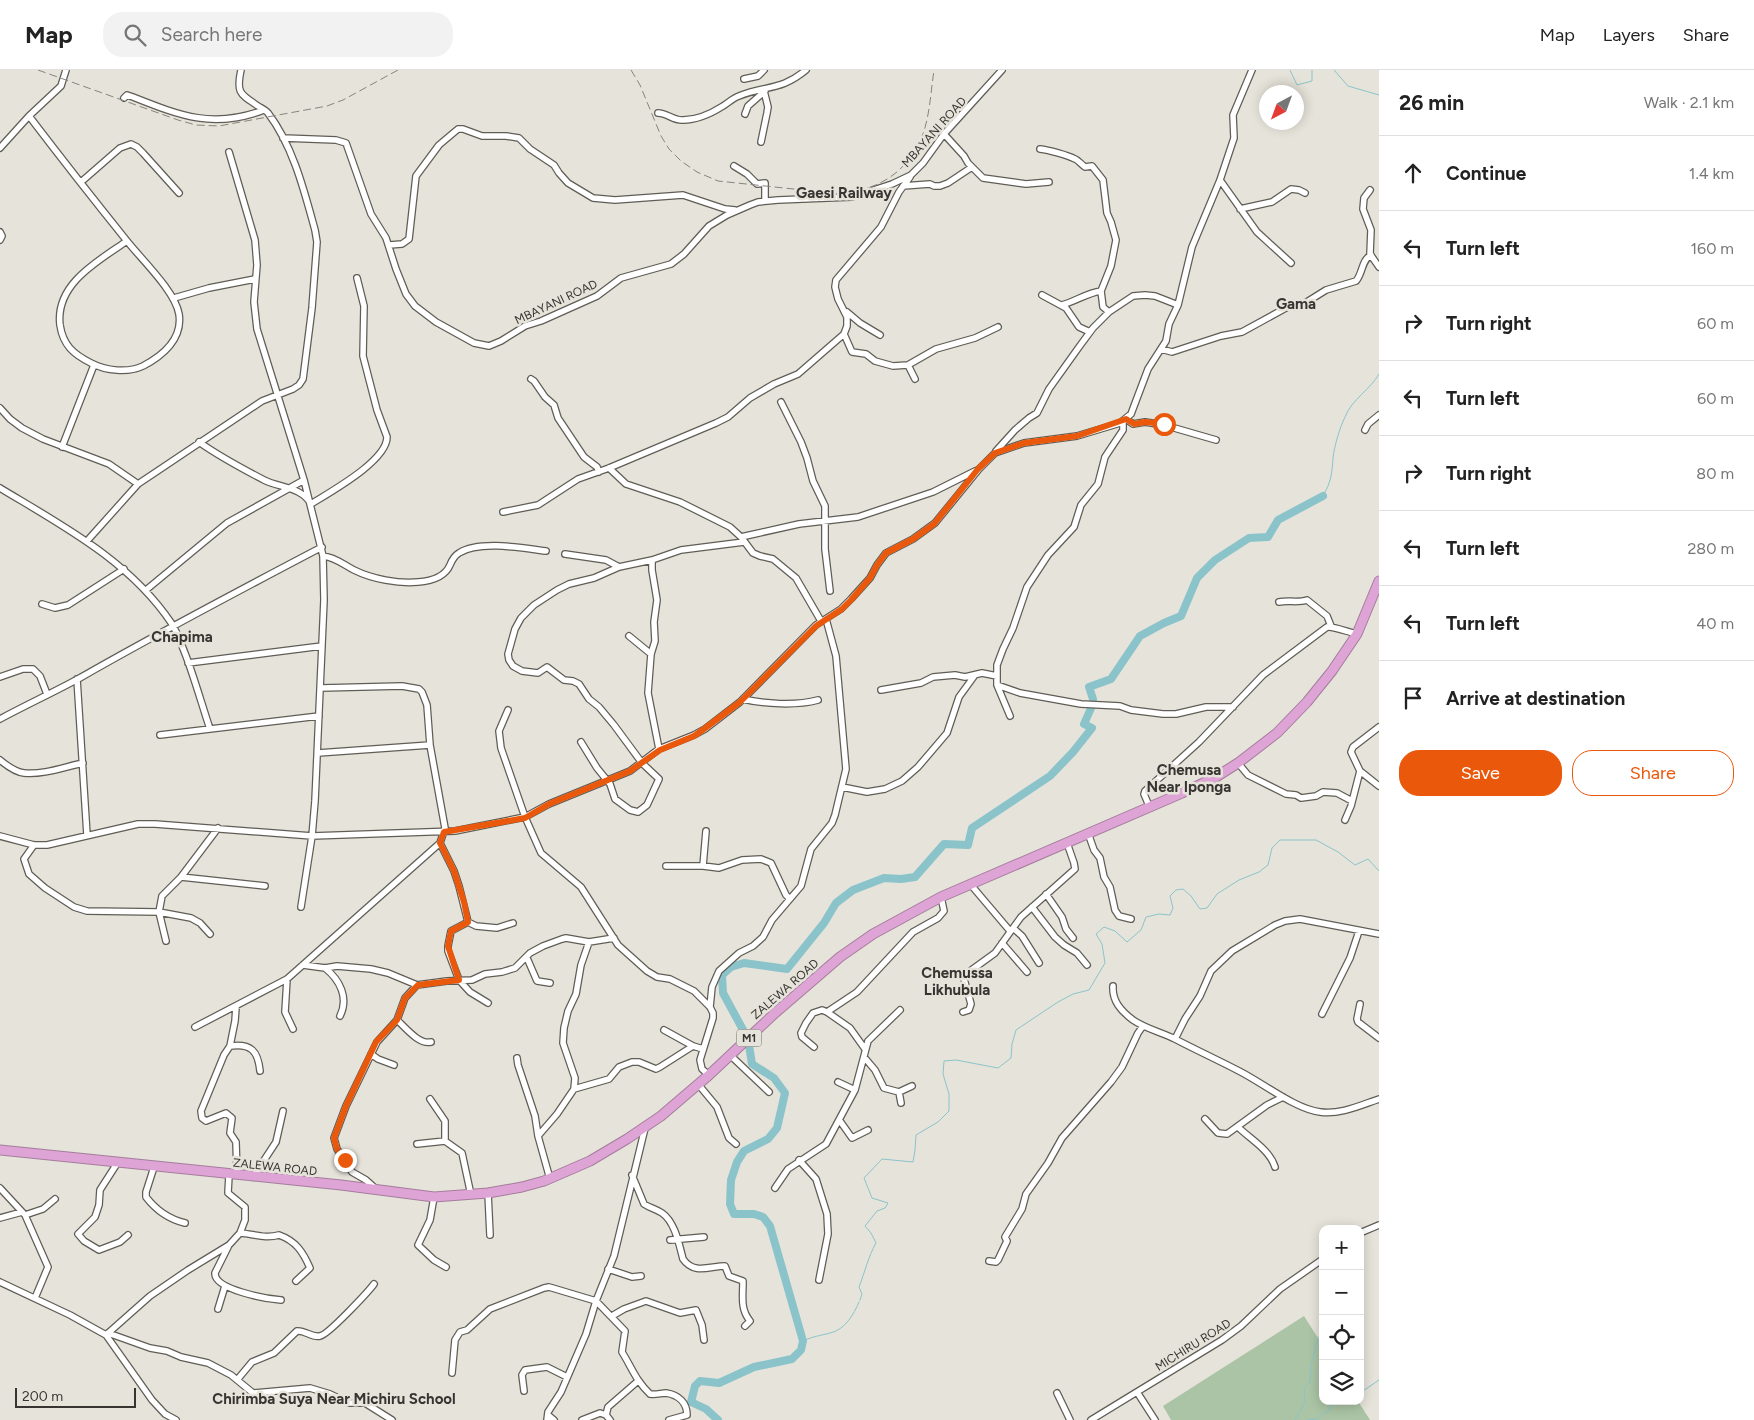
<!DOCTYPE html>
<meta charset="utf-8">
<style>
:root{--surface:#fff;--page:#f2f2f2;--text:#222;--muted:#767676;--line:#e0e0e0;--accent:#ea580c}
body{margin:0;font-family:Figtree,sans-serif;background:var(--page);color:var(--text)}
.controls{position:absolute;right:15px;bottom:15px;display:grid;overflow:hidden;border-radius:10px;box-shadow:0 2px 12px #0003}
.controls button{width:45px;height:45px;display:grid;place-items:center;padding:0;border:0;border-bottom:1px solid var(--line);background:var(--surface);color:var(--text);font:25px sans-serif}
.compass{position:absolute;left:1259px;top:15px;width:45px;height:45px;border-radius:50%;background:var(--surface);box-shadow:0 2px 12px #0003;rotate:221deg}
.scale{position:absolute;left:15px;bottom:12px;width:121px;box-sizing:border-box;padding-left:5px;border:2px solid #373532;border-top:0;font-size:14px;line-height:18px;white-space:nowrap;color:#373532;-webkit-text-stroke:4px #e6e3da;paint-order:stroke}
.stop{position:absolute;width:15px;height:15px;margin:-11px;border:4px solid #ea580c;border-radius:50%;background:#fff}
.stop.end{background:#ea580c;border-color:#fff;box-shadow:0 1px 5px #0008}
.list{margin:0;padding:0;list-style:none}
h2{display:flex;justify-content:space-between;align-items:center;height:65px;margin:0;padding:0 20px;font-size:21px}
h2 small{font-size:16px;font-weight:400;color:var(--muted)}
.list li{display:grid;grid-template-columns:32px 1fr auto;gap:15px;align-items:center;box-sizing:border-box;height:75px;padding:0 20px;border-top:1px solid var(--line)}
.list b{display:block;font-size:19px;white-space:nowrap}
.list em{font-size:16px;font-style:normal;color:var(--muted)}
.actions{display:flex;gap:10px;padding:15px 20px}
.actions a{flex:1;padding:11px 0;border:1px solid var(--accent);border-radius:20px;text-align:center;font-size:18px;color:var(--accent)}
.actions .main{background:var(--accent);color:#fff}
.icon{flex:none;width:28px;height:28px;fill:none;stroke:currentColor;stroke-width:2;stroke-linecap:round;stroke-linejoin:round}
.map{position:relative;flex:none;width:1379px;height:1350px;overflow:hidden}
header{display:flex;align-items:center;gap:30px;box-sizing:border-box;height:70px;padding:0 25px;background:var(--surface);border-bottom:1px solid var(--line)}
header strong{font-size:24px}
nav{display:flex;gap:28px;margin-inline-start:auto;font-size:18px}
.search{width:350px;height:45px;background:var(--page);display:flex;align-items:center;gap:12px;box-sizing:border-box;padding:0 18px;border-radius:20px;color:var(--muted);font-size:19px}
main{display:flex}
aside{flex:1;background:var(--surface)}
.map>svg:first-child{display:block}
</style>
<header>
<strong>Map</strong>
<div class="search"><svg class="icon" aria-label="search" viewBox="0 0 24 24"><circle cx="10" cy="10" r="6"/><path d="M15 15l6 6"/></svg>Search here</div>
<nav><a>Map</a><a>Layers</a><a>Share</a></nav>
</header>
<main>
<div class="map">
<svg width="1379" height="1350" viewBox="0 0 1379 1350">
<rect width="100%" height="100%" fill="#e6e3da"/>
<path fill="#abc4a5" d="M1304,1246L1323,1276V1331H1358L1370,1350H1171L1163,1336Z"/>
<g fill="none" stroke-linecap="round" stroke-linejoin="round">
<path stroke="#8ac4ca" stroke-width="1" d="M1290,0L1297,15L1312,11V0
M1334,0L1348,16L1379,25
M1323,426C1331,412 1332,404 1333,388C1334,377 1340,357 1345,347C1352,329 1370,320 1379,304
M860,1230L862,1224L859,1217C865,1202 868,1187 876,1173L871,1163L865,1156L877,1141L885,1138L888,1133L872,1128L864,1108L882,1089L913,1092L915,1080L916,1065L938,1052L949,1041V1024L943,1004L944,991L956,990L998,998L1011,988L1012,974L1016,960L1058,932L1073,924L1089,920L1105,893L1102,874L1096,864L1104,857L1115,861L1127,872L1141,860L1146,847L1159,844L1170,845L1173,838L1170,826L1176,820L1183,819L1191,826L1200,839L1207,838L1217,824L1239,810L1259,802L1268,795L1272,778L1280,770H1316L1338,782L1355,795L1368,789L1379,801
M803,1271C814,1266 819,1266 830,1263C845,1260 854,1244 859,1232
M1360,1323L1379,1310
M1295,1350L1305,1332L1304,1318L1310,1312L1311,1296L1318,1267
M1307,1350L1317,1349L1329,1340C1330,1335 1335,1333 1340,1331"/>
<path stroke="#8ac4ca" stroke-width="8" d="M1093,629L1089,617L1111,609L1140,566L1164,553L1181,546L1197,508L1215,490L1249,468L1268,467L1278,450L1323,426
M718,1350L706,1339L691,1332L695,1316L700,1311L719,1313L754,1297L792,1289L801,1280L803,1271L770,1156L763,1147L754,1144H734L730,1134L731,1110L737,1092L744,1081L768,1069L777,1058L785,1023L774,1008L752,994L748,969L723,923L722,905L731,897L744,893L787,899L824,853L836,833L853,820L884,808L901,809L915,807L944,774L968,775L972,758L1050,706L1073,682L1092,658L1084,654L1092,636"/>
<defs>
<path id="minor" d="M744,9L758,6L764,0
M124,28L127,25L133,27C181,46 213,59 264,40
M658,43C667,43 674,51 683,50C697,50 712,43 723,36C728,33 733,28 739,26C766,15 781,21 806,0
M745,44L748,36L765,21
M29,46C61,88 94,130 127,171C142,190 175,221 179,244C183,269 162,286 143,296C128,303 106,301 91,293C73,284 63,275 60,255C55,214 98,191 127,171
M944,64L964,86L968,93L983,108L1026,114L1049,112
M283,68L336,70L346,73L371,144L386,168L396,199L406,224L415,236L436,252L474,273L489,276L501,271L525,256L541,251L597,226L621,208L671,194L684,184L709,156L727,145L750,135L758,132L778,130L852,127L892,114L911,105L923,93L944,64L1002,0
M761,72L767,43L768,37L764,21
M0,78L29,46L61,16L66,0
M1040,79C1049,80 1067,85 1075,89C1078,90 1082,95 1085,97L1092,96L1103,110L1107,143L1111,152L1116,170L1111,196L1101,221L1103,237L1109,242
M229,82L255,170L257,195L254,232L257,259L304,410L323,486L324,530L315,731L312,766L301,837
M734,96L747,104L757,114L765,113V131
M1220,110L1257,162L1291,193
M81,112L120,78L131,74L137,77L143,83L179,123
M903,116L930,114L934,116H940L948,113L972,97
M1370,120L1364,128L1363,139L1371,160L1370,184L1379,197
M1240,139L1272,132L1291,119L1299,120L1305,123
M0,162L2,166L0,170
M389,175L402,174L409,169L416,106L439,75L458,59H463L482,66H506L519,68L530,79L554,95L559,103L568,113L593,128L615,130L683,125L725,139L735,140
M1042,225L1066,238L1079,257L1090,262
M174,228L209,218L255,209
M1062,235C1076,231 1087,223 1101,221
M847,242L860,253L880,265
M844,264L852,282L866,284L875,291L893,296L908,295L915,309
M1161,279L1172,282L1221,266L1242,262L1293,234L1302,235L1326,220L1356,211C1363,203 1361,191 1371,185
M908,295L936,279L975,268L998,257
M531,309L534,311L545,327L554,335L558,348L584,387L597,397L599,402
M781,332L801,372L807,388L813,411L825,436V479L830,521
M0,338L10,349L22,358L43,369L109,394L138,414
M1126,349L1133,354L1145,352L1164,355L1216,370
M1365,360L1368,354L1379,345
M199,372C220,387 241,398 264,410C280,418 302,417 311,434C330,422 387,391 387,367L377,340L363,286L364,236L357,208
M62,377L94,295
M996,381L1015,360L1029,348L1037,343L1049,319L1079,277L1093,258L1109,242L1133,226L1145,225L1155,226L1178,235
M609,398L626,414L680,432L730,457L741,467L753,483L760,486L773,489L796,508L821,551
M0,418C63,456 130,491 172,554C178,564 182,576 186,586C195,610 202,635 210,659
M503,442L538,435L578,409L609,398L716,353L728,347L750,328L774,314L798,304L844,264L847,256V247L838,229L835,217L836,210L881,157L899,122L910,107
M741,467L799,454L858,447L933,422L975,401
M87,471L138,414L262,331L293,319L299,315L303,309L312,238L317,172L315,160C304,120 293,76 268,43C266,40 261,38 258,36C240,24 236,23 241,0
M565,484L606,490L619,497
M323,486C335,487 344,495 354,500C372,509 399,514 418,512C431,511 445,507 450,495C452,490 454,486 459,483C479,470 523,478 546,481
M652,490V500L657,530L654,552L655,571L651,584L648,623L659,679
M146,520L227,453L304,410
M1279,532C1288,530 1298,533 1307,530L1327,546L1331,556
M42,534L55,538L68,535L124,499
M629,566L651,584
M188,593L322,576
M0,607L23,599H33L40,606L47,624
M77,609L87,765
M997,615L1020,623L1081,634L1120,636L1131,640L1163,644H1176L1206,637H1233
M321,618L402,616L419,619L422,622L427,635L430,675L445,758L440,773L454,801L459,816L468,852L476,856L497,858L513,853
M881,620L921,613L933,607L955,605L965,607L982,603L997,606
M743,629C764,634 796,636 818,630
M508,640L499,661L501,678L525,747L541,783L581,817L618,875L647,901L657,907L670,909L694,921L710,937L713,943V948L700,990L702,999L709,1005
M1010,646L997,615V595L1003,579L1013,558L1027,517L1048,485L1074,457L1081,435L1098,414L1105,387L1123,360V351
M0,649C26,635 52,623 78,609C158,563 240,520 322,477
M1379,657L1353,677L1351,682L1360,701L1379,716
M160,665L319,646
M581,672L597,698L610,714L615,729L630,740L638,742L647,735L659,709L642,693L614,655L599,637L589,629L579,614L573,611L564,610L547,597L538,603L522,601L513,596L509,590L508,584L515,559L521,548L534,535L557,520L569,514L594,508L619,497L652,490L681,480L744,472
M318,683L430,675
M0,690C6,695 15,702 24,703C43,705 64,697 83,693
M1238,693L1248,705L1286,724L1296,725L1301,728L1316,726L1323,722L1337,723L1352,731
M842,717L867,722L885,719L902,711L918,697L947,663L959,627L975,605
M1150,738L1144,724L1145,721L1199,672L1263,605L1327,557C1333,556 1348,562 1357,564
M1345,750L1351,736L1360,701
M1088,763L1094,780L1100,788L1104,807L1110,817L1115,840L1119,846L1131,849
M0,766L34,775H47L138,754H155L312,766L455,761L525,747L549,734L630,701L659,679L694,665L705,659L740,632L816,555L841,539L851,529L870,508L877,495L886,483L913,469L935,453L979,399L995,383L1024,373L1077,366L1120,353L1131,344L1148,299L1166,271L1169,254L1178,235L1192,177L1220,110L1234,68L1233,45L1252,0
M34,775L24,789L29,804L45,818L74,837L87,841L159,842L191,848L200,853L210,864
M666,796H703L719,798L742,790L761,789L771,793L786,825L790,829
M703,796L706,761
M181,807L265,816
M971,815L1010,861
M1046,824L1062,847L1066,859L1073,868
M1032,837L1055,867L1064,875L1077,883L1087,895
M468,852L451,861L448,876V881L459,910L470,922L488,933
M1013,858L1022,866L1039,893
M166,871L159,842L162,826L181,807L218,758
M1002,873L1027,902
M527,888L537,911L550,913
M303,895L325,898L337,896L371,899L388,903L417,915
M325,898C340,910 349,928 340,946
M287,909L285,942L293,959
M1113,916C1112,931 1121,941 1133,950C1146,959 1161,962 1175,969C1196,980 1218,990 1239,1001C1263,1013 1295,1039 1320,1042C1340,1045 1361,1035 1379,1029
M1360,934L1357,949L1358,952L1379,968
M236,937L235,951L230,976L224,985L201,1041L202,1048L206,1051L226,1043L232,1048L230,1063L236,1072L237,1105
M710,937L712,917L719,901L739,883L753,876L763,867L772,850L801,816L811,779L832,753L835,745L846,699L836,586L826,549
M827,942L857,922L913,862L938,848L944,841L941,827
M963,942L969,940L971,934L964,909L966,904L995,883L1021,847L1075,799L1074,793L1067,773
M1322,944L1350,888L1359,861
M397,950C406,958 419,975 431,972
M195,957L287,909L440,773
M664,960L693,976L703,979
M1175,969L1185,949L1200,926L1211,901L1232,881L1275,855L1285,851L1300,849L1379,864
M230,976C251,973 258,981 260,1001
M814,977L802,967L801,963L806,953L813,943L822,940L827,942L850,958L865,979
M371,984L378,989L394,995
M730,985L769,1022
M864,987L875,1000L884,1018L899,1022L912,1016
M517,988L518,995L535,1046L538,1066
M838,1012L855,1020
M698,1014L717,1037L729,1068L736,1074
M574,1019L609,1009L619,997L632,992H639L656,999L660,997L693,976
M899,1022L901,1033
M430,1029L445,1051V1071
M1205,1049L1218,1063L1227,1064L1267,1035L1283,1027
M840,1051L852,1068L868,1060
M1238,1057C1250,1069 1270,1080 1275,1097
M417,1074L445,1071L462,1083L471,1125
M799,1090L816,1109L827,1144L828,1164L819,1210
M118,1092L100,1120L99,1135L95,1147L78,1164L84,1171L99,1180L120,1172L128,1165
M154,1097L146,1122V1127C156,1140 168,1149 185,1153
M632,1105L644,1134C650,1138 656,1139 662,1143C675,1152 679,1174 683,1189C694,1205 710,1196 725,1196L729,1206L743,1211C743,1226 740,1239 750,1251L745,1256
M253,1107L276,1072L283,1041
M550,1109L538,1066L557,1044L574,1019L575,1008L563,973L564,958L568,941L576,924L581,895L589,872
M0,1118L25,1145L48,1197L35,1228
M775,1118L788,1099L826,1074L855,1020L868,971L900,940
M376,1119L366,1110L352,1102L337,1079L334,1068L346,1036L377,972L397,950L405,928L417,915L447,911L472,910L485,904L502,902L515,898L530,883L543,876L562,869L566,868L589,872L614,868
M488,1123L490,1165
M434,1127L430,1150L418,1175L434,1190L446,1197
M25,1145L43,1139L55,1129
M0,1148L22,1142
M240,1163C254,1164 265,1169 279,1165C296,1171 303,1182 310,1198L296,1211
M1360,1163L1379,1155
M670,1170L704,1167
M228,1177L215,1203C214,1220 268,1229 281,1230
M989,1191L996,1192L998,1190L1007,1171L1005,1167L1022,1139L1026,1124L1048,1093L1062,1068L1111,1012L1122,997L1138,963L1143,956
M608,1199L632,1207L641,1206
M0,1212L70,1245L106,1265L152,1330L165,1344L176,1350
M218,1239L225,1216
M612,1246L624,1239L646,1231L680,1243L696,1240L702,1255L704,1270
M108,1263L150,1278L167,1281L181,1287L208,1293L231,1305L253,1323L310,1318L330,1324L349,1333H365L392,1350
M106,1265L150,1226L188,1200L229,1175L240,1163L245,1150V1137L228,1123L229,1105
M452,1303L455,1270L460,1262L467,1260L490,1239L544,1218L549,1217L596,1231L625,1261L622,1282C632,1298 636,1311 650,1324C656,1325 661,1323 666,1323C679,1325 687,1333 687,1345L669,1350
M237,1310L252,1292L274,1283L297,1261C305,1260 312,1268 320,1266C328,1265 368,1222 374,1214
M524,1321L522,1305L525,1300L547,1297L567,1307
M1137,1322L1155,1350
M1057,1323L1070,1350
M548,1345L554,1350
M547,1350L548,1342L561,1322L586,1264L596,1231L614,1186L645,1058
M582,1350L600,1343L606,1345
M610,1350L606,1345L608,1337L638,1311
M1091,1350L1222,1270L1241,1256L1280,1219L1323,1189"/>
<path id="highway" d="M0,1080L341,1115L434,1127L488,1123L522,1117L544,1111L590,1091L627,1069L661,1046L709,1005L775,943L840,887L873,864L941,827L1182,723L1216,707L1238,693L1277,663L1307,632L1332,601L1357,564L1379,511"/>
</defs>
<use href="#minor" stroke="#605d56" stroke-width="8"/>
<use href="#highway" stroke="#a47d9c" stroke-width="11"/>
<use href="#minor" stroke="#fff" stroke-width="5.5"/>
<use href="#highway" stroke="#dea4d5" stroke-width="9"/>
<path stroke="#87847f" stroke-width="1" stroke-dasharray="8 4" stroke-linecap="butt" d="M38,0L178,50L196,55L219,56L327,36L343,30L398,0
M631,0L640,15L661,66L669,79L681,91L697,102L718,111L841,124C881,119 910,101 924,61C930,42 931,20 934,0"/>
</g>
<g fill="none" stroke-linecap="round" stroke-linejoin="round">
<path stroke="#ea580c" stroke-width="6" d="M345,1090L337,1079L334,1068L346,1036L376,972L397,950L405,928L418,915L459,910L448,876L451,861L468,852L464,832L454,801L440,773L444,762L525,748L549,734L630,701L660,680L694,666L704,659L740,632L816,556L842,539L851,530L870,508L877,495L886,483L913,469L934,454L978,399L995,383L1024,373L1077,366L1126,349L1134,354L1145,352L1164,354"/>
</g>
<g text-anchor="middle" stroke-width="5" stroke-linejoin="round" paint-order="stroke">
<rect fill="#e6e3da" stroke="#6c6964" stroke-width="1" x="736.5" y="959.5" width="25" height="17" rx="4"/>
<g font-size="11" font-weight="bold" fill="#373532">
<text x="749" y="972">M1</text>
</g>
<g font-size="12" fill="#373532" stroke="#e6e3da">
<text transform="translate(934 62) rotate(-48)" y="4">MBAYANI ROAD</text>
<text transform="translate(556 232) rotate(-25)" y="4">MBAYANI ROAD</text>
<text transform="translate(785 919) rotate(-41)" y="4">ZALEWA ROAD</text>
<text transform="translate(275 1097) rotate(6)" y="4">ZALEWA ROAD</text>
<text transform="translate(1193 1275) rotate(-32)" y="4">MICHIRU ROAD</text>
</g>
<g font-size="15" font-weight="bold" fill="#373532" stroke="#e6e3da">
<text x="844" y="128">Gaesi Railway</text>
<text x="1296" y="239">Gama</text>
<text x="182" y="572">Chapima</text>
<text x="1189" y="705">Chemusa<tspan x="1189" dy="17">Near Iponga</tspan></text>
<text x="957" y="908">Chemussa<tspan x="957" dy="17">Likhubula</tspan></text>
<text x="334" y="1334">Chirimba Suya Near Michiru School</text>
</g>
</g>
</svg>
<div class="controls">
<button>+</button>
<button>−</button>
<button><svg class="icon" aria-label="locate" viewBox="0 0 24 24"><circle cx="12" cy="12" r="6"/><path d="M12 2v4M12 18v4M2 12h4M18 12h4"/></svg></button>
<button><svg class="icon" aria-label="layers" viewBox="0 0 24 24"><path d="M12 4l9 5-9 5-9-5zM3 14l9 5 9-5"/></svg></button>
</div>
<svg class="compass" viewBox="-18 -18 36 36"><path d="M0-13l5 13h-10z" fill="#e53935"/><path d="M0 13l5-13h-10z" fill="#767676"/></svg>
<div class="scale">200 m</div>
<div class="stop" style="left:1164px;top:354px"></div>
<div class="stop end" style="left:345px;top:1090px"></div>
</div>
<aside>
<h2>26 min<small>Walk · 2.1 km</small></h2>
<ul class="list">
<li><svg class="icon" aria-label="ahead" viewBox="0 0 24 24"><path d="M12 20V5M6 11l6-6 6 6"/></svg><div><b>Continue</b></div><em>1.4 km</em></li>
<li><svg class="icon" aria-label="left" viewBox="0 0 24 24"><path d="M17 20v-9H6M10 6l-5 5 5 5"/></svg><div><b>Turn left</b></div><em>160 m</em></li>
<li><svg class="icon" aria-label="right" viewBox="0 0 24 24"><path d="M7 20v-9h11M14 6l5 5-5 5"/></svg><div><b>Turn right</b></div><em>60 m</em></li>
<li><svg class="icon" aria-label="left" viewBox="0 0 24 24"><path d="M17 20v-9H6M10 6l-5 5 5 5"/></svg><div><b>Turn left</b></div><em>60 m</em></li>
<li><svg class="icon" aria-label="right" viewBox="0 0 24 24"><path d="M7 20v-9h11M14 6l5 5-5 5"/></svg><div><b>Turn right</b></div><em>80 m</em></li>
<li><svg class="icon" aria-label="left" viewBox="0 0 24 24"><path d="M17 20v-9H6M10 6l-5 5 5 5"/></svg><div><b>Turn left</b></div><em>280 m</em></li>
<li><svg class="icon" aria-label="left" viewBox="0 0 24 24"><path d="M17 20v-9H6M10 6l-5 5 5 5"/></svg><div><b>Turn left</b></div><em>40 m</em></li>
<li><svg class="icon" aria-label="arrive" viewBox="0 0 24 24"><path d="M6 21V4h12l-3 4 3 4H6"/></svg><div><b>Arrive at destination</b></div></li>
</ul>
<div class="actions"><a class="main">Save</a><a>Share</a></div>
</aside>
</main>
